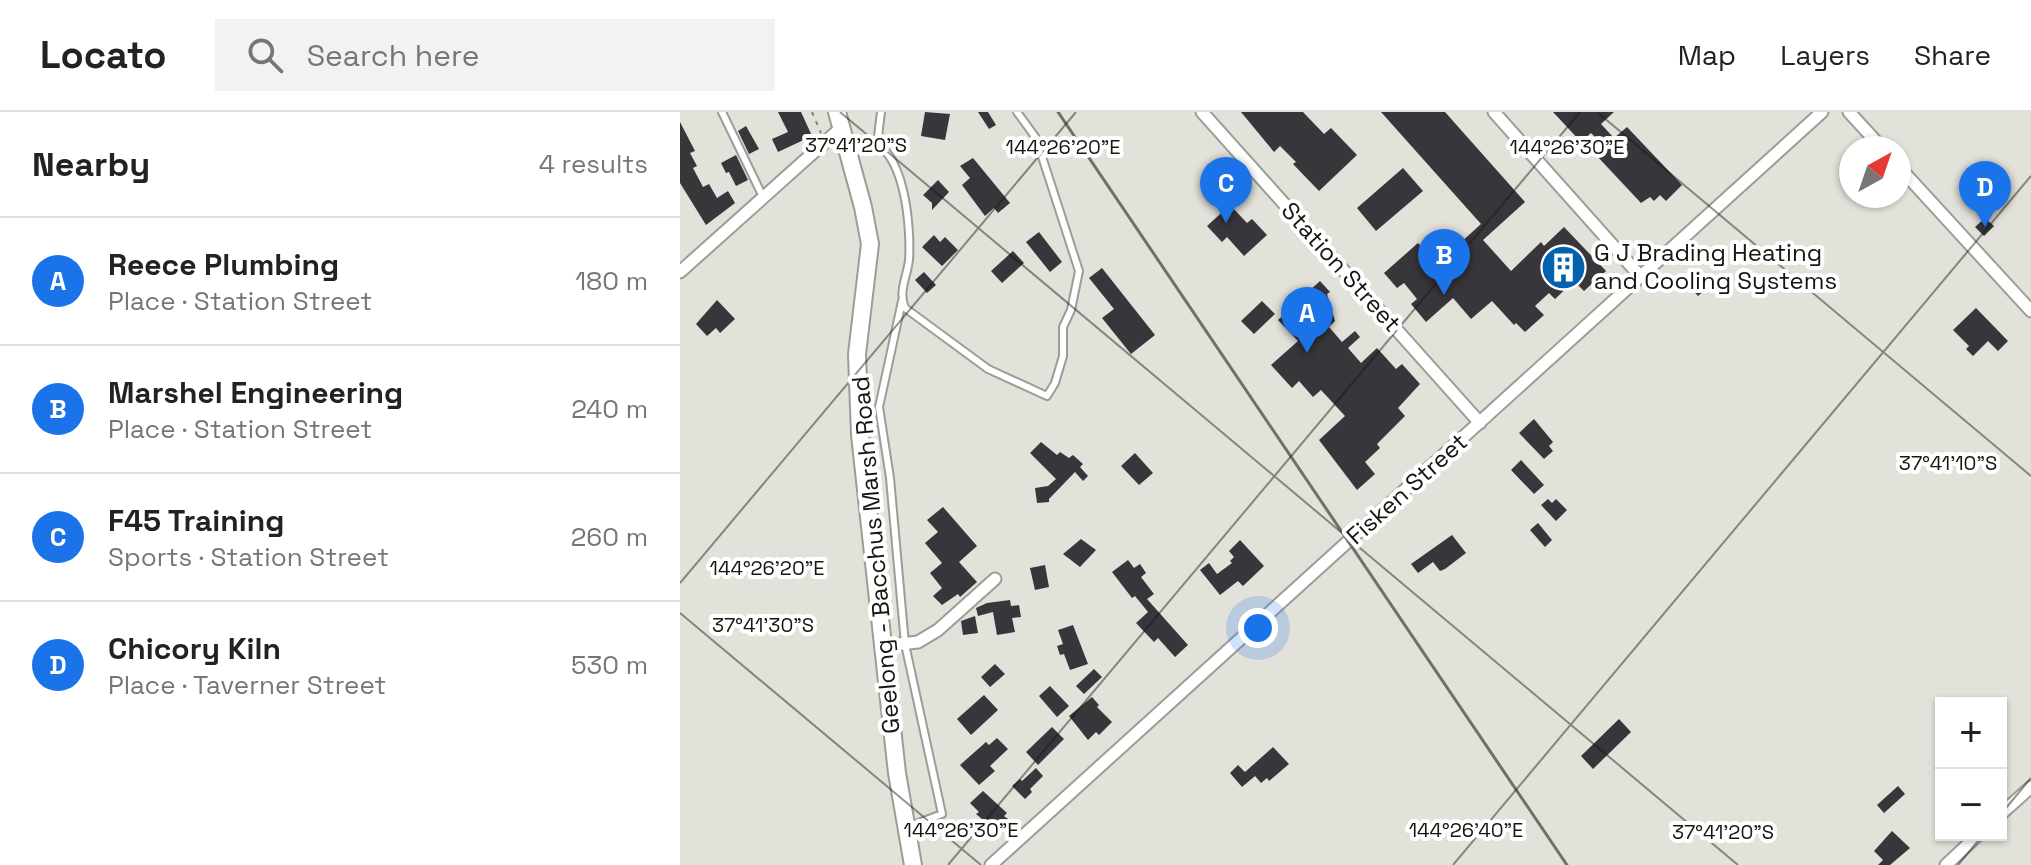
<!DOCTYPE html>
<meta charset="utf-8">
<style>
:root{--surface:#fff;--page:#f2f2f2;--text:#222;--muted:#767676;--line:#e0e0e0;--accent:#1a73e8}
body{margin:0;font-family:"Space Grotesk",sans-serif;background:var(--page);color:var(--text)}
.controls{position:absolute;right:24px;bottom:24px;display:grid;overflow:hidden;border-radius:0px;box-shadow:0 2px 6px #0004}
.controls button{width:72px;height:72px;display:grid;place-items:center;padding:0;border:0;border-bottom:2px solid var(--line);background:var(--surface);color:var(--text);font:40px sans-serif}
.compass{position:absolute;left:1159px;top:24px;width:72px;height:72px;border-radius:50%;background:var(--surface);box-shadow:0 2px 6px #0004;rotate:40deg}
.you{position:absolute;left:578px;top:516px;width:28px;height:28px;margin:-20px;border:6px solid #fff;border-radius:50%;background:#1a73e8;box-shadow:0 0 0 12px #1a73e833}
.badge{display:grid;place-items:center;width:52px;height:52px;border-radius:50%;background:var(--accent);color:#fff;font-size:26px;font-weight:700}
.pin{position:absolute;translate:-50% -66px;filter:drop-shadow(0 2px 4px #0008)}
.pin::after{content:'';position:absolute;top:42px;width:28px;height:24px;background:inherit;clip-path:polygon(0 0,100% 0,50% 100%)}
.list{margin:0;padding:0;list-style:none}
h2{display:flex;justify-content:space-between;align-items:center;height:104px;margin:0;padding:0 32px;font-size:34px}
h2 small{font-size:26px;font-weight:400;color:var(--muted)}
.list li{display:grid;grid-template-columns:52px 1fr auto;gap:24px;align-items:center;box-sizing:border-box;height:128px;padding:0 32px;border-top:2px solid var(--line)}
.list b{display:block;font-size:30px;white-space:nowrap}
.list p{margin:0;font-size:26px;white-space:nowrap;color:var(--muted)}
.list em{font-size:26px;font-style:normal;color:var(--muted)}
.icon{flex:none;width:44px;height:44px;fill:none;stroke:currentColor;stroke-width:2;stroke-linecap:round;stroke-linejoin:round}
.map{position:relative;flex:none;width:1351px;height:753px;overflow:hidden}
header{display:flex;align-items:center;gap:48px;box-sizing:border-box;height:112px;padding:0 40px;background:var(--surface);border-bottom:2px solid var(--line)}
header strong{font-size:38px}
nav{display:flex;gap:44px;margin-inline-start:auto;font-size:28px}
.search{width:560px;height:72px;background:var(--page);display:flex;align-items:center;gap:20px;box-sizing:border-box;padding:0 28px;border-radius:0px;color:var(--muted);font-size:30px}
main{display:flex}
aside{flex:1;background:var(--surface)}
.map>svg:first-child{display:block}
</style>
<header>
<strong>Locato</strong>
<div class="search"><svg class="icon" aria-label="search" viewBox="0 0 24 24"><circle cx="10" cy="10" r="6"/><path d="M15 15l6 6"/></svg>Search here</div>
<nav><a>Map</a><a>Layers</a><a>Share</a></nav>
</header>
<main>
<aside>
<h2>Nearby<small>4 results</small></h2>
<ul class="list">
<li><span class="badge">A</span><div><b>Reece Plumbing</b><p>Place · Station Street</p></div><em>180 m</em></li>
<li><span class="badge">B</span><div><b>Marshel Engineering</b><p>Place · Station Street</p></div><em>240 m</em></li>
<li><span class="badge">C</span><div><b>F45 Training</b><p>Sports · Station Street</p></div><em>260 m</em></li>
<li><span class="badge">D</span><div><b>Chicory Kiln</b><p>Place · Taverner Street</p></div><em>530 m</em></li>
</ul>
</aside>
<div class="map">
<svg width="1351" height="753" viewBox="0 0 1351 753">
<rect width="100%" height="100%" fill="#e2e1da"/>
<path fill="#38353b" d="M98,0H121L132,24L98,40L92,27L108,20Z
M245,0L270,2L265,28L241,24Z
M298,0H308L316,13L309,17Z
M561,0H623L644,22L651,16L677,43L639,79L613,52L616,50L600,34L594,40Z
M701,0H765L845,90L803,128L831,159L861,130L864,134L884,115L926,159L904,179L894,169L875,187L869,181L855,194L864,203L845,220L836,211L834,213L812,189L791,207L773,186L746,210L731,192L737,187L724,171L717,176L704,161L738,131L757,152L801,112Z
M873,0H934L921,12L934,26L947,15L1002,73L986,89L980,83L974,89L970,85L961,91L916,43L925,35L911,21L901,30Z
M0,10L15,39L10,41L17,54L13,56L23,75L29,72L37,86L48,79L55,91L26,113L0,71Z
M66,14L79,37L69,42L58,19Z
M56,43L68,68L56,74L49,60L46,61L41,51Z
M293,46L330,91L318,101L314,96L305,104L282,73L290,66L280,54Z
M723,56L743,79L696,119L677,96Z
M258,68L269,80L252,98V91L243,83Z
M550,93L567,111L572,107L587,123L564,144L547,125L542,130L527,114Z
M1305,106L1314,114L1304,124L1295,115Z
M359,120L382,150L370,160L346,130Z
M254,123L260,130L265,125L278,138L262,154L242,135Z
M333,139L344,151L322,171L311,159Z
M422,156L475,223L451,242L422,206L434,197L409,166Z
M244,160L256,173L247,181L235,168Z
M1024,162L1032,172L1018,184L1010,175Z
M640,169L650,180L647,182L655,209L649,215L662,230L675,219L680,225L668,236L681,251L697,236L716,257L722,252L740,272L718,296L725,304L697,332L700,336L685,350L695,362L677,378L639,328L665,304L641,278L633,285L619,269L612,276L591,253L618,229L598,208Z
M37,188L55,207L40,221L36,216L27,224L16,212Z
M582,189L595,202L574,222L561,209Z
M1296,196L1328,229L1318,239L1308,229L1293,244L1286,237L1289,234L1273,218Z
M854,307L873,330L869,334L873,339L864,347L839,321Z
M361,330L377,343L380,340L389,346L393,343L403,352L400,355L408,364L403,369L395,360L369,387V390L357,391L355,376L368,374L376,367L350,341Z
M455,341L473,361L459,373L441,354Z
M841,348L864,373L854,382L831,358Z
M868,387L872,391L876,387L887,398L876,409L861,393Z
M263,395L297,434L279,450L297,470L280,485L278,482L262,493L253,484L262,476L250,461L262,451L245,431L258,420L247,408Z
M858,411L872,428L865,435L850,418Z
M772,423L786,441L765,457L760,459L753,450L738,461L731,452Z
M401,427L416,438L400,455L383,442Z
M560,428L584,454L563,474L558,469L540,483L520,458L529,451L537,462L552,451L550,449L554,445L549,439Z
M448,448L454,456L460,452L466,461L461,465L474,482L467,487L508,533L495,545L478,526L474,530L456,511L468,500L455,484L452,486L432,460Z
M365,453L369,475L355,478L350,456Z
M330,488L331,494L339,493L341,505L332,506L335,520L317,523L313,500L298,504L296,496L307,491Z
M295,504L298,521L283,523L281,509Z
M393,513L408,552L390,558L384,542L380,543L377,534L383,532L378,518Z
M315,552L325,562L310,575L301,565Z
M414,557L422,565L404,582L396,574Z
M370,574L389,594L377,605L359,584Z
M304,583L318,598L291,623L277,607Z
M412,585L419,593L417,595L432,610L419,623L416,620L408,628L389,604Z
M939,607L951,620L913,657L901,644Z
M372,615L384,627L358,653L346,640Z
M317,626L328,637L310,654L315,659L299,673L280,653L306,630L309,633Z
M593,635L609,652L589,669L587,666L581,671L575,664L562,675L550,661L558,653L565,660Z
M356,656L363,664L350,677L352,680L345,687L332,674L340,667L342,669Z
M1218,674L1225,682L1204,701L1197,693Z
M303,679L327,701L324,704L328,707L315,718L296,702L299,700L290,691Z
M1212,719L1230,736L1210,753H1198L1203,748L1194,739Z"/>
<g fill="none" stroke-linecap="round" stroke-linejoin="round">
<defs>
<path id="service" d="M42,0L83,85
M167,31C173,31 180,28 186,29C226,33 231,119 229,148C227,165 218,180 225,196L308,257L367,284L375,271L383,244V215L391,198L399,159L356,26L337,0
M197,33L201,0
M222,189L199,295L210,366L225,532L262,702L228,715"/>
<path id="minor" d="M522,0L800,311
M814,0L961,165
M1169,0L1202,36
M1219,55L1351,199
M0,160L163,14
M202,534L238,530L258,518L315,467
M1321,702L1351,675
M311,753L1142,0
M1266,753L1298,723"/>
<path id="secondary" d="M157,0L183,95L190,132L177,242L180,323L217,661L233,753"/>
</defs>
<use href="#service" stroke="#9d9c95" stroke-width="10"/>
<use href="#minor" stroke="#9d9c95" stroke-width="15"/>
<use href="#secondary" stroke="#9d9c95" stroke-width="20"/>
<path stroke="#84837e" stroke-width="2" stroke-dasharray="4 6" stroke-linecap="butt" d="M132,0L141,21"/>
<use href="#service" stroke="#fff" stroke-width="6"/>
<use href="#minor" stroke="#fff" stroke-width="11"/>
<use href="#secondary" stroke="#fff" stroke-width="16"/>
<path stroke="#70706b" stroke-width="3" d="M378,0L887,753"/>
</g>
<path fill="none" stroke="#151512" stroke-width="2" stroke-opacity="0.45" d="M160,0L1058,753M917,0L1351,364M0,471L396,0M0,501L301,753M1321,702L1351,666M268,753L900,0M773,753L1351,64M1278,753L1303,723"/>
<defs>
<symbol id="building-disc" viewBox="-11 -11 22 22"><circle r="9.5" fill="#0362af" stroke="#fff"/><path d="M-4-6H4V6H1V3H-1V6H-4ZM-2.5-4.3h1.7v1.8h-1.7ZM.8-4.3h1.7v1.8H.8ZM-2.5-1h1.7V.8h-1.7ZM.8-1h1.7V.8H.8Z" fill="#fff"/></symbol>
</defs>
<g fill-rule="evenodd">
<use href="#building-disc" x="858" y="130" width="51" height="51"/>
</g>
<g text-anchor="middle" stroke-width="8" stroke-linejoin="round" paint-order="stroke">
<g font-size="24" fill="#151512" stroke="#fff" text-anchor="start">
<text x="914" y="149">G J Brading Heating<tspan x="914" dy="28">and Cooling Systems</tspan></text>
</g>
<g font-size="24" fill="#151512" stroke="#fff">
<text transform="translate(661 155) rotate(48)" y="8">Station Street</text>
<text transform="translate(727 377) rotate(-42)" y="8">Fisken Street</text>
<text transform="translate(196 443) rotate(-95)" y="8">Geelong - Bacchus Marsh Road</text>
</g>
</g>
<g font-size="20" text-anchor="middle" fill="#151512" stroke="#fff" stroke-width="8" stroke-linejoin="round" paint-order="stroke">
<text x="176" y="40">37°41'20"S</text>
<text x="383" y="42">144°26'20"E</text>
<text x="887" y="42">144°26'30"E</text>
<text x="1268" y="358">37°41'10"S</text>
<text x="87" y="463">144°26'20"E</text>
<text x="83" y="520">37°41'30"S</text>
<text x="281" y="725">144°26'30"E</text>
<text x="786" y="725">144°26'40"E</text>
<text x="1043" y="727">37°41'20"S</text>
</g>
</svg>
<div class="controls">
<button>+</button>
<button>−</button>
</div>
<svg class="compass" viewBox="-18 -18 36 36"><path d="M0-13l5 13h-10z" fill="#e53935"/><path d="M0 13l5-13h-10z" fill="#767676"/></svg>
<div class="you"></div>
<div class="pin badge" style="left:627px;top:241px">A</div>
<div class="pin badge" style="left:764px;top:183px">B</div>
<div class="pin badge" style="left:546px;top:111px">C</div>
<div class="pin badge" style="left:1305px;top:115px">D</div>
</div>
</main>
